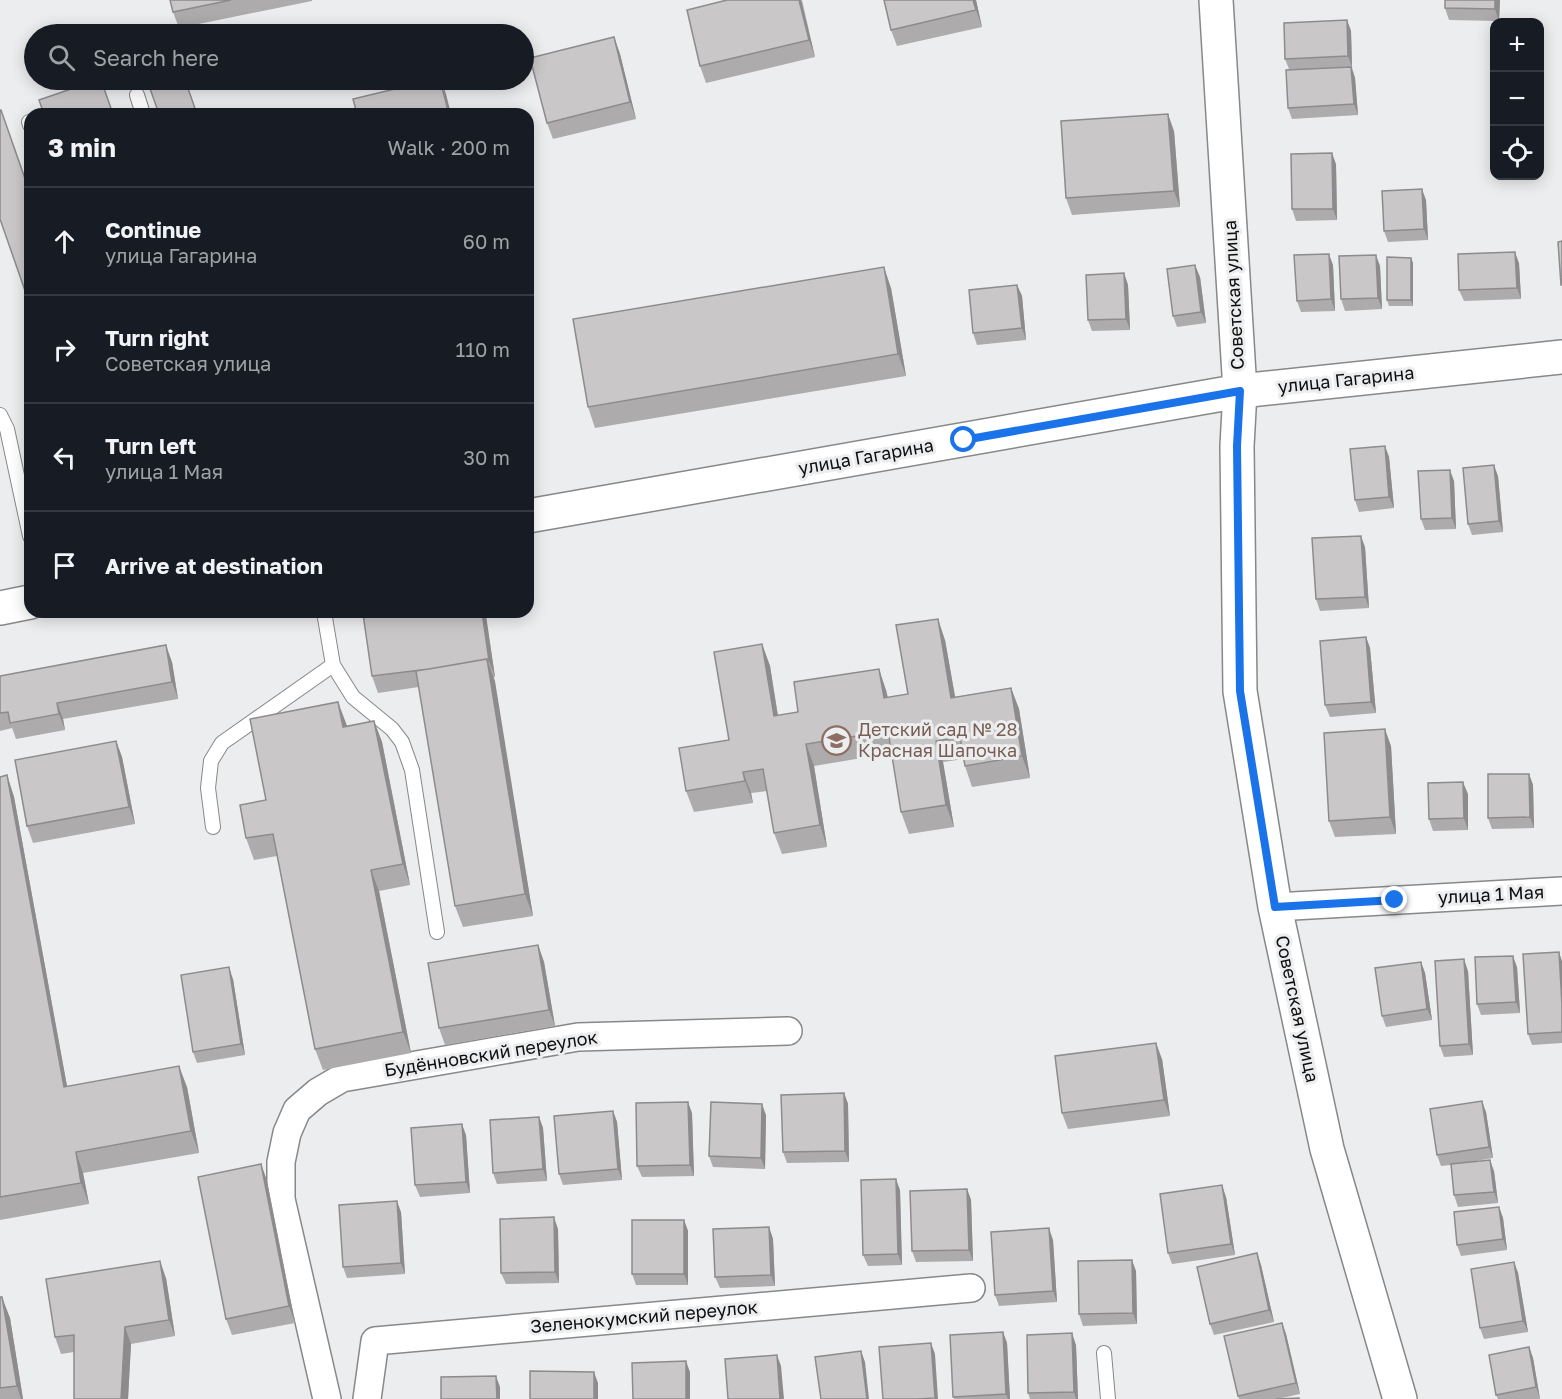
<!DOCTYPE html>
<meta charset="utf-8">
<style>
:root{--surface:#171b24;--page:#20242c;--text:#f1f3f6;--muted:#9ea1a6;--line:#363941}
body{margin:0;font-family:"Golos Text",sans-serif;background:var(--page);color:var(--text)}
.controls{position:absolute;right:18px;top:18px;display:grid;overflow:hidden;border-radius:12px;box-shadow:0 3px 15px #0003}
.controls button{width:54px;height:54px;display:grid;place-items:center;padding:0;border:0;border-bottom:2px solid var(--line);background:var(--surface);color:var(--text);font:30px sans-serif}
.stop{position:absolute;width:18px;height:18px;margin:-14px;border:4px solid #1a73e8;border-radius:50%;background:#fff}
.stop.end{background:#1a73e8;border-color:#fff;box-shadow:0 2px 6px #0008}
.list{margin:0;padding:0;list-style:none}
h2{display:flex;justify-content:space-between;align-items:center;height:78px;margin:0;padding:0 24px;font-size:26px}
h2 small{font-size:20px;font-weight:400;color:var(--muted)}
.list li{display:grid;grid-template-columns:39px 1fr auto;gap:18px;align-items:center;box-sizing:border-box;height:108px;padding:0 24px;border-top:2px solid var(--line)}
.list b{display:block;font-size:22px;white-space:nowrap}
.list p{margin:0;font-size:20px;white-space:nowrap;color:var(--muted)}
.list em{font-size:20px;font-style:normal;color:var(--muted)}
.icon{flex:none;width:33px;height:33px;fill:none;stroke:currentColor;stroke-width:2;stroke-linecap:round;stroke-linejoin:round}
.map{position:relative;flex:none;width:1562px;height:1399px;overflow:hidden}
.search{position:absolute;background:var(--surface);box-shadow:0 3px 15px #0003;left:24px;top:24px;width:510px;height:66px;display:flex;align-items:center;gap:15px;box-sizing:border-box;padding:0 21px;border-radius:33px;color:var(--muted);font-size:22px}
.panel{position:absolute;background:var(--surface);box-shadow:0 3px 15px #0003;left:24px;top:108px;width:510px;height:510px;border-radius:18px}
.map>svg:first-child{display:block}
</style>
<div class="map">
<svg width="1562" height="1399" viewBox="0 0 1562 1399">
<rect width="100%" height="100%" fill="#ecedee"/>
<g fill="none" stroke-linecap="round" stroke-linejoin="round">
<defs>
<path id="lane" d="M137,95L143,114
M29,122L30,125
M0,415L7,429L30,536
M324,612L333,665L353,697L392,729L402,742L412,770L437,932
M213,827L208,788L211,761L222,743L333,665
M1104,1353L1108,1399"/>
<path id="street" d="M1275,907L1562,891
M327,1399L281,1199V1162L287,1133L297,1110L318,1092L342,1078L578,1037L788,1031
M367,1399L375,1341L971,1288"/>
<path id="secondary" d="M1216,0L1240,391L1237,446L1240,691L1275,907L1327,1149L1400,1399
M528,516L1240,391L1562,357
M0,608L30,602"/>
</defs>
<use href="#lane" stroke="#878889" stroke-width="16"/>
<use href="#street" stroke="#878889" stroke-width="30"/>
<use href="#secondary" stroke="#878889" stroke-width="36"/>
<use href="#lane" stroke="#fff" stroke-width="14"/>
<use href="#street" stroke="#fff" stroke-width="27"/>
<use href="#secondary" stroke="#fff" stroke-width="33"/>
</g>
<path fill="#adabac" d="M170,0H312V1L179,28L173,12Z
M802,0L815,57L706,83L700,66Z
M884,0H976L982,27L897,46L891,30Z
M1445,0H1500L1499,21L1449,20L1445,8Z
M1347,20L1351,31L1352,67L1355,78L1358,115L1292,119L1288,108L1289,69L1285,59Z
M614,37L620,54L636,119L553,139L547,123Z
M1174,131L1180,207L1072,215L1066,198Z
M1336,164L1337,220L1296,221L1292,209Z
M1426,200L1428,240L1388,242L1384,231Z
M1411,258L1413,263V306H1389L1387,300Z
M1519,263L1521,299L1464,301L1459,290Z
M1333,265L1335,311L1301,312L1297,301Z
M1380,266L1382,309L1345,311L1341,299Z
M1124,273L1128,285L1130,330L1092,331L1088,320Z
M1200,277L1206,323L1177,327L1173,316Z
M1017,285L1022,296L1026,340L977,345L973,333Z
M891,288L906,376L595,428L588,407Z
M1385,446L1389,457L1394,508L1359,512L1355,500Z
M1498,476L1503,532L1472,535L1468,524Z
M1454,481L1456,529L1425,530L1421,519Z
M1365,547L1369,608L1320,611L1316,599Z
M379,612H485L495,677H493L533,916L463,927L455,906L419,687L378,693L372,676Z
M1366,637L1370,648L1376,713L1330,717L1325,705Z
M945,640L955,697L1011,688L1019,709L1030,778L972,787L965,766L964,759L943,762L954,827L909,834L901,812L892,753L814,766L827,847L782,854L774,833L767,791L751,793L753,803L694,812L686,791L729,740L762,644L770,666L778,715L798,712L886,690L888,697L908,694Z
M172,662L178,699L63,719L65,730L16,739L12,728L0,731V676Z
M374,721L382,742L410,885L379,891L411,1053L323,1070L315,1049L277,856L254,860L246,838L266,800L346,723L347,726Z
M116,741L122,757L135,824L33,843L27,826Z
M1391,746L1396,834L1335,837L1329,821Z
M1529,774L1533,785L1534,828L1492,829L1488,818Z
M7,775L14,797L67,1086L187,1087L199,1153L83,1173L89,1204L0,1220V777Z
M1468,794V830L1433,831L1429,819Z
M538,945L544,962L555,1026L445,1045L439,1028Z
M1562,961V1043L1532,1045L1528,1034Z
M1421,962L1425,973L1432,1020L1386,1027L1382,1016Z
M1517,967L1520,1013L1481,1015L1477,1004Z
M1468,971L1473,1055L1444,1057L1440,1046Z
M233,979L245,1055L197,1063L193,1052Z
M1162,1059L1170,1116L1068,1129L1062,1113Z
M844,1093L848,1104L849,1162L787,1163L783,1152Z
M613,1111L617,1122L622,1180L563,1185L559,1174Z
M1486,1112L1493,1158L1470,1162L1494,1171L1498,1203L1458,1207L1454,1195L1451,1165L1441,1166L1437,1155Z
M692,1113L694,1176L642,1177L637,1166Z
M766,1115L765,1169L713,1167L709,1156Z
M539,1117L543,1128L547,1181L497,1184L493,1173Z
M466,1135L470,1193L420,1197L415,1185Z
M261,1164L267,1181L295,1323L232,1335L226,1319Z
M967,1189L971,1200L973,1261L916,1262L912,1251Z
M900,1190L902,1265L868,1266L863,1255Z
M1226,1197L1235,1255L1172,1264L1168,1253Z
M1499,1207L1503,1218L1507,1250L1461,1256L1457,1245Z
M401,1212L405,1274L347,1278L343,1267Z
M684,1220L688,1231V1285H636L632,1274Z
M769,1227L773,1239L775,1286L720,1288L715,1277Z
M558,1229L559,1283L506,1284L501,1273Z
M1053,1240L1057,1302L999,1306L995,1295Z
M1257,1253L1261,1265L1274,1322L1214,1335L1210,1324Z
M1514,1262L1518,1273L1528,1332L1484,1339L1480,1328Z
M1136,1271L1137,1324L1083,1326L1079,1314Z
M166,1278L175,1336L131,1344L128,1399H74V1352L61,1354L55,1337Z
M0,1297L10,1318L23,1399H0Z
M1282,1323L1286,1334L1300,1394L1277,1399H1299H1239L1238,1396Z
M1003,1332L1007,1343L1010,1399H954L953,1397Z
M1076,1345L1078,1399H1030L1028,1393Z
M1529,1347L1533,1358L1540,1399H1498L1496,1395Z"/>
<path fill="#8d8b8c" d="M799,0H801L815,57L809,40Z
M973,0H976L982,27L976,10Z
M1495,0H1500L1499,21L1495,9Z
M1347,20L1351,31L1352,67L1348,56Z
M614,37L620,54L636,119L630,102Z
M1351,67L1355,78L1358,115L1354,104Z
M441,80L446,94L451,114H449Z
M1168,114L1174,131L1180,207L1174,191Z
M1332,153L1336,164L1337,220L1333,209Z
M1422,189L1426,200L1428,240L1424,229Z
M1515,252L1519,263L1521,299L1517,288Z
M1329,254L1333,265L1335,311L1331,299Z
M1376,255L1380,266L1382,309L1378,298Z
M1411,258L1413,263V306L1411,300Z
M1195,265L1200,277L1206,323L1201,312Z
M884,267L891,288L906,376L898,354Z
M1124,273L1128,285L1130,330L1126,319Z
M1017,285L1022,296L1026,340L1022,328Z
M1385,446L1389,457L1394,508L1389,497Z
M1494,465L1498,476L1503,532L1499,521Z
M1450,470L1454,481L1456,529L1452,518Z
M1361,536L1365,547L1369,608L1365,597Z
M482,612H485L486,615L495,677L489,661Z
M938,619L945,640L959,719L951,698Z
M1366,637L1370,648L1376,713L1371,702Z
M762,644L770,666L781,737L774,716Z
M166,645L172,662L178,699L172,682Z
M487,659L495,681L533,916L525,894Z
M879,669L886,690L891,719L884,698Z
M1011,688L1019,709L1030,778L1022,756Z
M338,702L346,723L351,748L343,727Z
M57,703L63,719L65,730L59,714Z
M374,721L382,742L410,885L403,864Z
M1385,729L1391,746L1396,834L1390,817Z
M116,741L122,757L135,824L129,807Z
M936,741L943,762L954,827L946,805Z
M806,744L814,766L827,847L820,825Z
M743,772L751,793L753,803L745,781Z
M1529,774L1533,785L1534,828L1530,817Z
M7,775L14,797L71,1108L64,1087Z
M1463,782L1468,794V830L1464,818Z
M371,870L379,891L411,1053L403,1032Z
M538,945L544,962L555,1026L549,1010Z
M1559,952L1562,961V1005Z
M1513,956L1517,967L1520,1013L1516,1002Z
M1464,959L1468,971L1473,1055L1469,1044Z
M1421,962L1425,973L1432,1020L1427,1009Z
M229,967L233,979L245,1055L241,1044Z
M1156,1043L1162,1059L1170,1116L1164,1100Z
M179,1066L187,1087L199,1153L191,1131Z
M844,1093L848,1104L849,1162L845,1151Z
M1482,1101L1486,1112L1493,1158L1489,1147Z
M688,1102L692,1113L694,1176L690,1165Z
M762,1104L766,1115L765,1169L761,1158Z
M613,1111L617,1122L622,1180L618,1169Z
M539,1117L543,1128L547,1181L543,1169Z
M462,1124L466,1135L470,1193L466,1182Z
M76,1152L83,1173L89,1204L81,1183Z
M1490,1160L1494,1171L1498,1203L1494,1192Z
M261,1164L267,1181L295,1323L289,1306Z
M896,1179L900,1190L902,1265L898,1254Z
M1222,1185L1226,1197L1235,1255L1231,1244Z
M967,1189L971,1200L973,1261L969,1250Z
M397,1201L401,1212L405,1274L401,1263Z
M1499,1207L1503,1218L1507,1250L1503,1239Z
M554,1217L558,1229L559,1283L555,1272Z
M684,1220L688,1231V1285L684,1274Z
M769,1227L773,1239L775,1286L771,1275Z
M1049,1228L1053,1240L1057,1302L1053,1291Z
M1257,1253L1261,1265L1274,1322L1269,1310Z
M1132,1260L1136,1271L1137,1324L1133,1313Z
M160,1261L166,1278L175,1336L169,1320Z
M1514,1262L1518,1273L1528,1332L1523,1321Z
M2,1297L10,1318L23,1399H21L17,1386Z
M1282,1323L1286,1334L1300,1394L1296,1383Z
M125,1327L131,1344L128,1399H121Z
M1003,1332L1007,1343L1010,1399H1008L1006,1394Z
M1072,1333L1076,1345L1078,1399H1076L1074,1392Z
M931,1343L935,1354L938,1399H935V1398Z
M1529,1347L1533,1358L1540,1399L1536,1387Z
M861,1351L865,1362L869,1399H867Z
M777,1355L781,1366L784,1399H780Z
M686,1361L690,1372V1399H686Z
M594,1372L598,1383V1399H594Z
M496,1376L500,1387V1399H497Z"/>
<path fill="#c9c7c8" stroke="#8d8b8c" stroke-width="1.5" d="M170,0H231L173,12Z
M727,0H799L809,40L700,66L687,10Z
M884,0H973L976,10L891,30Z
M1445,0H1495V9L1445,8Z
M1347,20L1348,56L1285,59L1284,23Z
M614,37L630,102L547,123L530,58Z
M1351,67L1354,104L1288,108L1286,70Z
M97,80H101L113,114H44L39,100Z
M147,80H185L197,114H159Z
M432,80H440L449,114H357L353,99Z
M0,110H1L30,193V305L0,219Z
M1168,114L1174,191L1066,198L1061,121Z
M1332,153L1333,209H1292L1291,154Z
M1422,189L1424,229L1384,231L1382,191Z
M1562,241V285H1561L1558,242Z
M1515,252L1517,288L1459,290L1458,254Z
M1329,254L1331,299L1297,301L1294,255Z
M1376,255L1378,298L1341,299L1339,256Z
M1387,257L1411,258V300H1387Z
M1195,265L1201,312L1173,316L1167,269Z
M884,267L898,354L588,407L573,319Z
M1124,273L1126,319L1088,320L1086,275Z
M1017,285L1022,328L973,333L969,290Z
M1385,446L1389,497L1355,500L1350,449Z
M1494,465L1499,521L1468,524L1463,468Z
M1450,470L1452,518L1421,519L1418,471Z
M1361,536L1365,597L1316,599L1312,538Z
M379,612H482L489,661H487V659L429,669L372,676L363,614Z
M938,619L951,698L1011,688L1022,756L965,766L960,737L936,741L946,805L901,812L888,731L806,744L820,825L774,833L763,769L743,772L745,781L686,791L679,748L729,740L714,652L762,644L774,716L798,712L794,682L879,669L884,698L908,694L896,625Z
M1366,637L1371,702L1325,705L1320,641Z
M166,645L172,682L57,703L59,714L10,723L8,712L0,713V676Z
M487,659L525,894L455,906L416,671Z
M338,702L343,727L374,721L403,864L371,870L403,1032L315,1049L273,834L246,838L240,805L266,800L250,719Z
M1385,729L1390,817L1329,821L1324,733Z
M116,741L129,807L27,826L15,760Z
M1488,774H1529L1530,817L1488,818Z
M7,775L64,1087L179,1066L191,1131L76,1152L81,1183L0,1197V777Z
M1463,782L1464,818L1429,819L1428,783Z
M538,945L549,1010L439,1028L428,963Z
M1559,952L1562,1005V1032L1528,1034L1523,954Z
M1513,956L1516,1002L1477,1004L1475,957Z
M1464,959L1469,1044L1440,1046L1435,961Z
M1421,962L1427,1009L1382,1016L1375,968Z
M229,967L241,1044L193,1052L181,975Z
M1156,1043L1164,1100L1062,1113L1055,1056Z
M844,1093L845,1151L783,1152L781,1095Z
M1482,1101L1489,1147L1437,1155L1430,1109Z
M688,1102L690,1165L637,1166L636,1103Z
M711,1102L762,1104L761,1158L709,1156Z
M613,1111L618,1169L559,1174L554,1116Z
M539,1117L543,1169L493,1173L490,1120Z
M462,1124L466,1182L415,1185L411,1128Z
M1490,1160L1494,1192L1454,1195L1451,1164Z
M261,1164L289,1306L226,1319L198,1177Z
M896,1179L898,1254L863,1255L861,1180Z
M1222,1185L1231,1244L1168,1253L1160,1194Z
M967,1189L969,1250L912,1251L910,1191Z
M397,1201L401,1263L343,1267L339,1205Z
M1499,1207L1503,1239L1457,1245L1454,1212Z
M554,1217L555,1272L501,1273L500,1219Z
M632,1220H684V1274H632Z
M769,1227L771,1275L715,1277L713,1229Z
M1049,1228L1053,1291L995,1295L991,1232Z
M1257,1253L1269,1310L1210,1324L1197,1267Z
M1132,1260L1133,1313L1079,1314L1078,1261Z
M160,1261L169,1320L125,1327L121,1399H74V1335L55,1337L46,1279Z
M1514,1262L1523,1321L1480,1328L1471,1269Z
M0,1297H2L17,1386L0,1388Z
M1282,1323L1296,1383L1238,1396L1224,1336Z
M1003,1332L1006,1394L953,1397L950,1335Z
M1072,1333L1074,1392L1028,1393L1027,1335Z
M931,1343L935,1398L917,1399H883L879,1347Z
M1529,1347L1536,1387L1496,1395L1489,1355Z
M861,1351L867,1399H821L815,1357Z
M777,1355L780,1399H728L725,1359Z
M686,1361V1399H633L632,1363Z
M530,1371L594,1372V1399H530Z
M496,1376L497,1399H441V1377Z
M1299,1398V1399H1276Z"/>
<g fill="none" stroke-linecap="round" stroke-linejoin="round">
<path stroke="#1a73e8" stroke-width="8" d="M964,440L1240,391L1237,446L1240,691L1275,907L1395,900"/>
</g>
<defs>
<symbol id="school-ring" viewBox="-11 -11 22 22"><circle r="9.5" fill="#ecedee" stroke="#8d6e63" stroke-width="1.5"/><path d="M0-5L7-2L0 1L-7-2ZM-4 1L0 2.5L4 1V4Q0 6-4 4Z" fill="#8d6e63"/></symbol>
</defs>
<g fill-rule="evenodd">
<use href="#school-ring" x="820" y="724" width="33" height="33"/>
</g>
<g text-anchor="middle" stroke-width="6" stroke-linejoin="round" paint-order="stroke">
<g font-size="18" fill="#0f0f10" stroke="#ecedee">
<text transform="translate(1234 295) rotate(-93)" y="6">Советская улица</text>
<text transform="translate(1346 380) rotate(-6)" y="6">улица Гагарина</text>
<text transform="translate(866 457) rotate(-10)" y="6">улица Гагарина</text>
<text transform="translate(1491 895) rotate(-3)" y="6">улица 1 Мая</text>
<text transform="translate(1297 1009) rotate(78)" y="6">Советская улица</text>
<text transform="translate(491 1054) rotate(-9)" y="6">Будённовский переулок</text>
<text transform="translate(644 1317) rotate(-5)" y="6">Зеленокумский переулок</text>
</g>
<g font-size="18" fill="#785e54" stroke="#ecedee" text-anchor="start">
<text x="858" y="736">Детский сад № 28<tspan x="858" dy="21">Красная Шапочка</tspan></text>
</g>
</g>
</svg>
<div class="controls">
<button>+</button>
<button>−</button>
<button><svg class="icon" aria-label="locate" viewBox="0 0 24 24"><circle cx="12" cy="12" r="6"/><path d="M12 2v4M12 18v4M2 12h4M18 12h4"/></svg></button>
</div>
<div class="stop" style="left:964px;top:440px"></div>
<div class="stop end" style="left:1395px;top:900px"></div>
<div class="search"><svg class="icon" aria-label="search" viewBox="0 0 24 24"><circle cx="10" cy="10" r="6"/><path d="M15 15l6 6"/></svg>Search here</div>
<section class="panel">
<h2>3 min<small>Walk · 200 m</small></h2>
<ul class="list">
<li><svg class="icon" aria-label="ahead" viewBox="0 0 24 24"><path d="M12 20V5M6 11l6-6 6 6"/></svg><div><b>Continue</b><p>улица Гагарина</p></div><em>60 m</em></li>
<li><svg class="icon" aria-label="right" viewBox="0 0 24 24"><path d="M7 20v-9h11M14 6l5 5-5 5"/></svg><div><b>Turn right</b><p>Советская улица</p></div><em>110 m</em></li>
<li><svg class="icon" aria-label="left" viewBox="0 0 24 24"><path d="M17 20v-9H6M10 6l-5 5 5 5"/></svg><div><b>Turn left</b><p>улица 1 Мая</p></div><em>30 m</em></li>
<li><svg class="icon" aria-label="arrive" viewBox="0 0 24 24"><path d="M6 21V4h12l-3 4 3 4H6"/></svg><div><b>Arrive at destination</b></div></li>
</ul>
</section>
</div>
